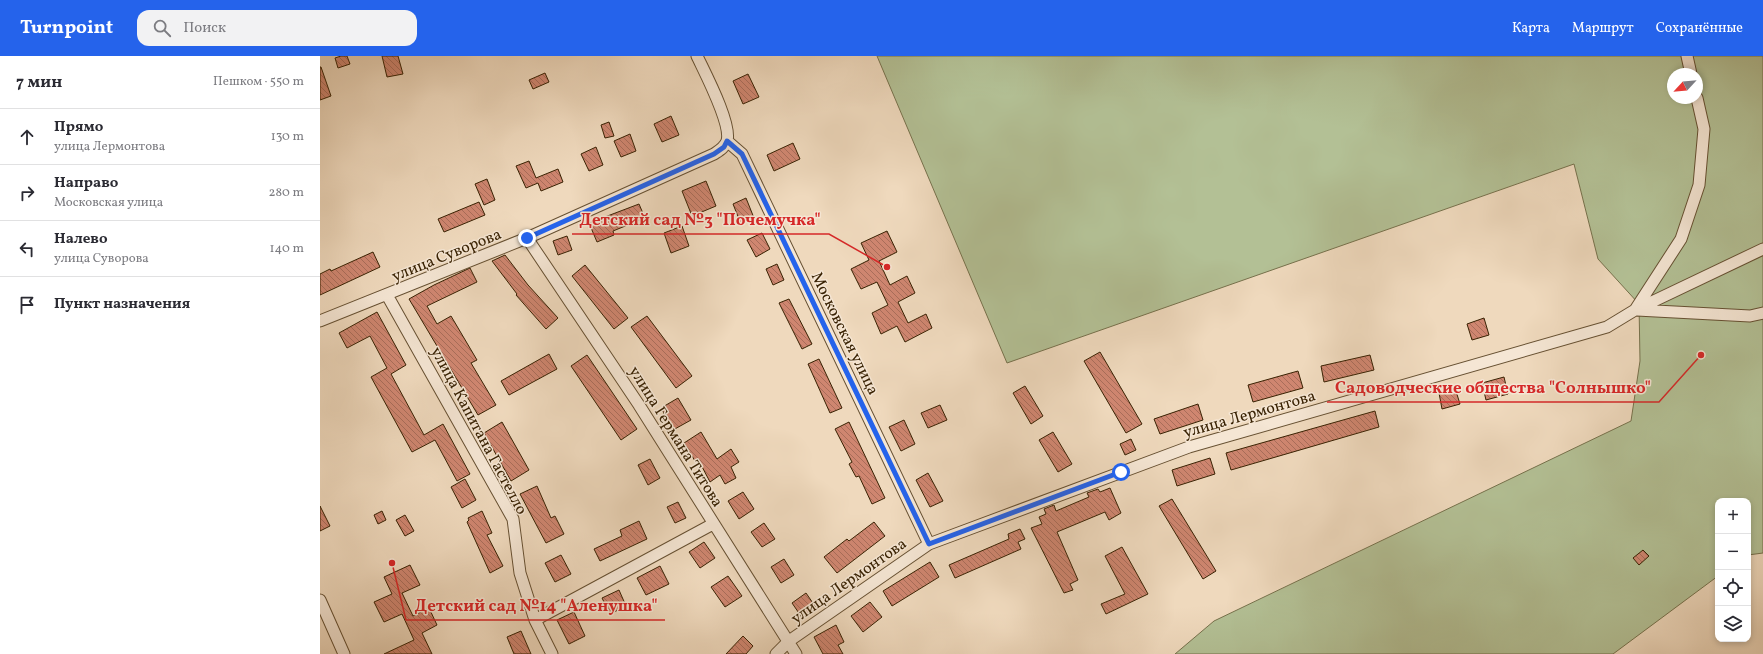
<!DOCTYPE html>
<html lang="ru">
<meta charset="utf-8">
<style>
:root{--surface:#fff;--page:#f2f2f3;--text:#2b2b33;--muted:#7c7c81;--line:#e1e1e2;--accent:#2563eb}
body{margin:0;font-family:Vollkorn,serif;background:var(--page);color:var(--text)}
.controls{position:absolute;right:12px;bottom:12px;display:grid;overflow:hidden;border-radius:8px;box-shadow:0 2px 6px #0003}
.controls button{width:36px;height:36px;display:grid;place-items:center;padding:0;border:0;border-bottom:1px solid var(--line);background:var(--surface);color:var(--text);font:20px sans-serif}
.compass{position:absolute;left:1347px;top:12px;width:36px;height:36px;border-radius:50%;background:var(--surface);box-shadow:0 2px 6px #0003;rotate:244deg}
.stop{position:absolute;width:12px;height:12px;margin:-9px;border:3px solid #2563eb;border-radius:50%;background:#fff}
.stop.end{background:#2563eb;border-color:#fff;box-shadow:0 1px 4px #0008}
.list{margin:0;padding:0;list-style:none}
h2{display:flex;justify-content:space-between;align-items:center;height:52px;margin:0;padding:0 16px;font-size:17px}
h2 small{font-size:13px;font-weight:400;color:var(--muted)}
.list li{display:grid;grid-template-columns:26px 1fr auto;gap:12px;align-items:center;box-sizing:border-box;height:56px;padding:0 16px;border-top:1px solid var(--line)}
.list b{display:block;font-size:15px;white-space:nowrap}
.list p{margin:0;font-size:13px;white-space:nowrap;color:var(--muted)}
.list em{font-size:13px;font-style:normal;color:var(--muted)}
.icon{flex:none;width:22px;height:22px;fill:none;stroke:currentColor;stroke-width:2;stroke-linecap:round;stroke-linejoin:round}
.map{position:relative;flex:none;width:1443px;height:598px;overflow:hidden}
header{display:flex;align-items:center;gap:24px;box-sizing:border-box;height:56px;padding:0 20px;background:var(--accent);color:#fff}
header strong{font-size:19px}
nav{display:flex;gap:22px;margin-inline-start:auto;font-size:14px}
.search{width:280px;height:36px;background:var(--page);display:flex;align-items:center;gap:10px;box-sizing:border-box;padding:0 14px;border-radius:12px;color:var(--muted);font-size:15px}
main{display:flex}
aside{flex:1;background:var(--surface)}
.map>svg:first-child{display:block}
</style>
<header>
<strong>Turnpoint</strong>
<div class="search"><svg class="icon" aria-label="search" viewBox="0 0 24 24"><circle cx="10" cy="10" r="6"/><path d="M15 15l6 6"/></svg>Поиск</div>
<nav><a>Карта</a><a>Маршрут</a><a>Сохранённые</a></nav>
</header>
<main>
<aside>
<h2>7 мин<small>Пешком · 550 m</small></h2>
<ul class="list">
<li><svg class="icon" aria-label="ahead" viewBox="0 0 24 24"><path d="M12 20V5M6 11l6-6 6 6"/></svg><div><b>Прямо</b><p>улица Лермонтова</p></div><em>130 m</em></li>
<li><svg class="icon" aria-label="right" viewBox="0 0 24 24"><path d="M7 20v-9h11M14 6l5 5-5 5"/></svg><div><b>Направо</b><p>Московская улица</p></div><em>280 m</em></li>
<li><svg class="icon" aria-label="left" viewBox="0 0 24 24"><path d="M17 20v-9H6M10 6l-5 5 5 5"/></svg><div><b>Налево</b><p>улица Суворова</p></div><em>140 m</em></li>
<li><svg class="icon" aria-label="arrive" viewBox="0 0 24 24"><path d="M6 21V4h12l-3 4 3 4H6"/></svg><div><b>Пункт назначения</b></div></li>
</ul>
</aside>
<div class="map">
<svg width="1443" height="598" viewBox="0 0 1443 598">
<defs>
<pattern id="building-back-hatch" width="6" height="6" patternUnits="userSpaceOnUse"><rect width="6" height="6" fill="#cf8670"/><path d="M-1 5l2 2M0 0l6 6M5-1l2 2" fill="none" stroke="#a96d5a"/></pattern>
</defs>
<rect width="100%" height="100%" fill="#efd9bd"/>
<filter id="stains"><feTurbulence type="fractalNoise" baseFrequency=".005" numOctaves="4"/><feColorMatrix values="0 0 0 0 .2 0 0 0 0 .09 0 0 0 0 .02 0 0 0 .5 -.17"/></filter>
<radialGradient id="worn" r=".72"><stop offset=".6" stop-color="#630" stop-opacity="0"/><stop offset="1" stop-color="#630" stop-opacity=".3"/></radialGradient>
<path fill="#b3c095" stroke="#76714c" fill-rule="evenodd" d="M557,0H1443V497L1428,499V445H1398V520L1293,598H855L894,565L1311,365L1320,305L1319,248L1278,203L1254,108L687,307ZM1353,18H1377V42H1353Z"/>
<path fill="url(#building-back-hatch)" stroke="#392203" d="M21,0H27L30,8L18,12L15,2Z
M62,0H78L83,18L67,21Z
M0,11H1L11,40L0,44Z
M225,17L229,26L213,33L209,24Z
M428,18L439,41L423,48L413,25Z
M351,60L359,79L342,86L334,68Z
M289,66L294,80L285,82L281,69Z
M310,78L316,95L301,101L294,85Z
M473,87L480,103L454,115L447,99Z
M276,91L283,109L269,115L261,98Z
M209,105L216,122L238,113L243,126L221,135L218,127L206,132L196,110Z
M167,123L175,144L164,149L155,128Z
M386,125L396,150L372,160L362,135Z
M426,142L434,162L421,168L413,148Z
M159,146L165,159L124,176L118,163Z
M319,148L325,162L293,175L294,179L277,186L269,167Z
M362,170L369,190L351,197L344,177Z
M567,175L577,196L559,205L570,229L587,220L595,237L578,246L588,267L606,258L612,272L585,286L577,270L561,278L552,257L568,249L557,226L541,233L531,213L549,204L541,187Z
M442,177L450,193L436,201L427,184Z
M247,180L252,194L238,199L233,185Z
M53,196L60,211L0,239V218L10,213L11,215Z
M185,199L208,229L238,262L226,273L196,239L197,238L172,205Z
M457,208L464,224L453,229L446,213Z
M265,209L308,262L294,273L252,220Z
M150,212L157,226L107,250L117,268L131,260L157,304L151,307L176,349L158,359L89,243L114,229Z
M469,243L492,288L482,293L459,247Z
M57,256L86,309L71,318L104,379L123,368L150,418L137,425L115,384L92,396L51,321L67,312L50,280L27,292L19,277Z
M327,260L372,320L356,332L311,271Z
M1164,262L1169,279L1152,284L1147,268Z
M780,296L822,368L806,377L764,305Z
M229,298L237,313L189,339L181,325Z
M267,299L317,373L301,384L251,310Z
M1050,299L1054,314L1004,326L1001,310Z
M499,303L522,352L510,357L488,308Z
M978,315L983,332L933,346L928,329Z
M1184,321L1188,338L1166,344L1162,327Z
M705,330L723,360L711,368L693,337Z
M1135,332L1140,348L1122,353L1119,337Z
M358,342L371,364L353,374L341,352Z
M878,348L883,364L840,378L834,363Z
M620,349L627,364L608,372L601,357Z
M1055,355L1059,371L911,414L906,397Z
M584,364L595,388L581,395L569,371Z
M182,366L209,414L191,425L164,377Z
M529,366L565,442L552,448L539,420L536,421L529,408L532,406L515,373Z
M381,376L397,403L411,393L419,406L411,411L416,422L405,428L400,419L390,426L378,403L375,405L364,387Z
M733,376L752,408L738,416L719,384Z
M811,383L816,394L805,399L800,388Z
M890,402L895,418L857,430L852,414Z
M330,403L340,422L328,429L318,409Z
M608,417L623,445L610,451L596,424Z
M145,423L156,444L142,452L131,431Z
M217,430L231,462L235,460L244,478L226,487L200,438Z
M790,432L801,457L789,464L785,456L737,476L758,524L750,528L753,534L744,537L711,472L722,468L719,461L726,458L724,453L734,449L736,455L769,441L767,437L778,433L780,436Z
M423,436L434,453L419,463L408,445Z
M852,443L896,515L883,523L839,450Z
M358,446L366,462L355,467L347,451Z
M0,450L10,470L0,475Z
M62,455L66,464L58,468L54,459Z
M162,455L172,477L167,479L183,510L170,517L147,466L149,464L148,462Z
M85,459L94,475L85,480L76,464Z
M319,465L327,483L280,505L274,493L302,480L300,474Z
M554,466L565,480L517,517L504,501L527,483L529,485Z
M444,467L455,483L442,491L431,476Z
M700,473L705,483L698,486L701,493L635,522L629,509L689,483L688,478Z
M384,486L395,502L380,512L369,496Z
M802,491L828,538L786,558L781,548L805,538L785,500Z
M1323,494L1329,500L1319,509L1313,502Z
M241,499L251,518L235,526L225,507Z
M464,503L474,519L461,527L451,511Z
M610,506L619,521L572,550L563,535Z
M90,509L100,529L82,537L93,560L109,552L117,569L102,577L112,598H64L94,584L82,558L64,566L54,546L72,538L64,521Z
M340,510L349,528L326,539L317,522Z
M408,520L422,540L405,551L391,531Z
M299,534L306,550L290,558L282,542Z
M486,537L497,553L483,563L472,547Z
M550,546L562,561L543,576L531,560Z
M254,556L265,580L249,588L237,564Z
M516,569L524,586L518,589L523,598H503L494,581Z
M201,575L211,598H194L187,581Z
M423,580L433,590L426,598H406Z"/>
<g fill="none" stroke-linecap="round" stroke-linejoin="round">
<defs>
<path id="minor" d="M1367,0L1371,18
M407,85L422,98L609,488
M207,182L319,349L476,598
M67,239L193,463L200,517L215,564L232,598
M1315,254L1361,183L1379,129L1384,73L1377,42
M1317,254L1430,260L1443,257
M0,265L207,182L394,98C400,94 405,91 407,85C412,68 385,17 377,0
M0,544L24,598
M215,564L393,468
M456,598L469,585L609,488L869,391L1287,271L1315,254L1443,193"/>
</defs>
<use href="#minor" stroke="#665032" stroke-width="13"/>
<use href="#minor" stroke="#f5e6d4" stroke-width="11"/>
</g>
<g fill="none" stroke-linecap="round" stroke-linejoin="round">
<path stroke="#2563eb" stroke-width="5" d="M207,182L394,98L404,91L407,85L422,98L609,488L801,416"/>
</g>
<g text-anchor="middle" stroke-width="3" stroke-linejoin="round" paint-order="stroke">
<g font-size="16" fill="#392203" stroke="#f5e6d4">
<text transform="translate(126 198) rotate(-22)" y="6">улица Суворова</text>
<text transform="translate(526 277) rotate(64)" y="6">Московская улица</text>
<text transform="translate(929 357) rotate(-16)" y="6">улица Лермонтова</text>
<text transform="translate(160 374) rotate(62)" y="6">улица Капитана Гастелло</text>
<text transform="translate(357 380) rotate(58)" y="6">улица Германа Титова</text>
<text transform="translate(528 524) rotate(-35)" y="6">улица Лермонтова</text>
</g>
</g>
<path fill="none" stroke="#d62828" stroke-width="1.5" d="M567 211L509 178H252M1381 299L1339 346H1007M72 507L86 564H345"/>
<g fill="#d62828" stroke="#f5e6d4" stroke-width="1.5">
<circle cx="567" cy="211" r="4"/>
<circle cx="1381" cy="299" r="4"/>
<circle cx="72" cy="507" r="4"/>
</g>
<g font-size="17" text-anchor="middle" font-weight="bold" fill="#d62828" stroke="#f5e6d4" stroke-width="3" stroke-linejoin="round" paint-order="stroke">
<text x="380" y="169">Детский сад №3 "Почемучка"</text>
<text x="1173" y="337">Садоводческие общества "Солнышко"</text>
<text x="216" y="555">Детский сад №14 "Аленушка"</text>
</g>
<rect width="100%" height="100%" filter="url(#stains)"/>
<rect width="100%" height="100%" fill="url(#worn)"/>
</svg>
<div class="controls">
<button>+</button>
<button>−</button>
<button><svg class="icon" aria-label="locate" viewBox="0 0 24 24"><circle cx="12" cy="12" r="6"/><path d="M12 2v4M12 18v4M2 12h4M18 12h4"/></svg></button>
<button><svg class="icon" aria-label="layers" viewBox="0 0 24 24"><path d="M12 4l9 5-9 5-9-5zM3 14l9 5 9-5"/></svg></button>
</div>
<svg class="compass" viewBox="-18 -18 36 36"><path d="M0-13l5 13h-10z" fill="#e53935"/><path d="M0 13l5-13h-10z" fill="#7c7c81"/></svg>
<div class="stop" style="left:801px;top:416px"></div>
<div class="stop end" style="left:207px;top:182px"></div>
</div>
</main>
